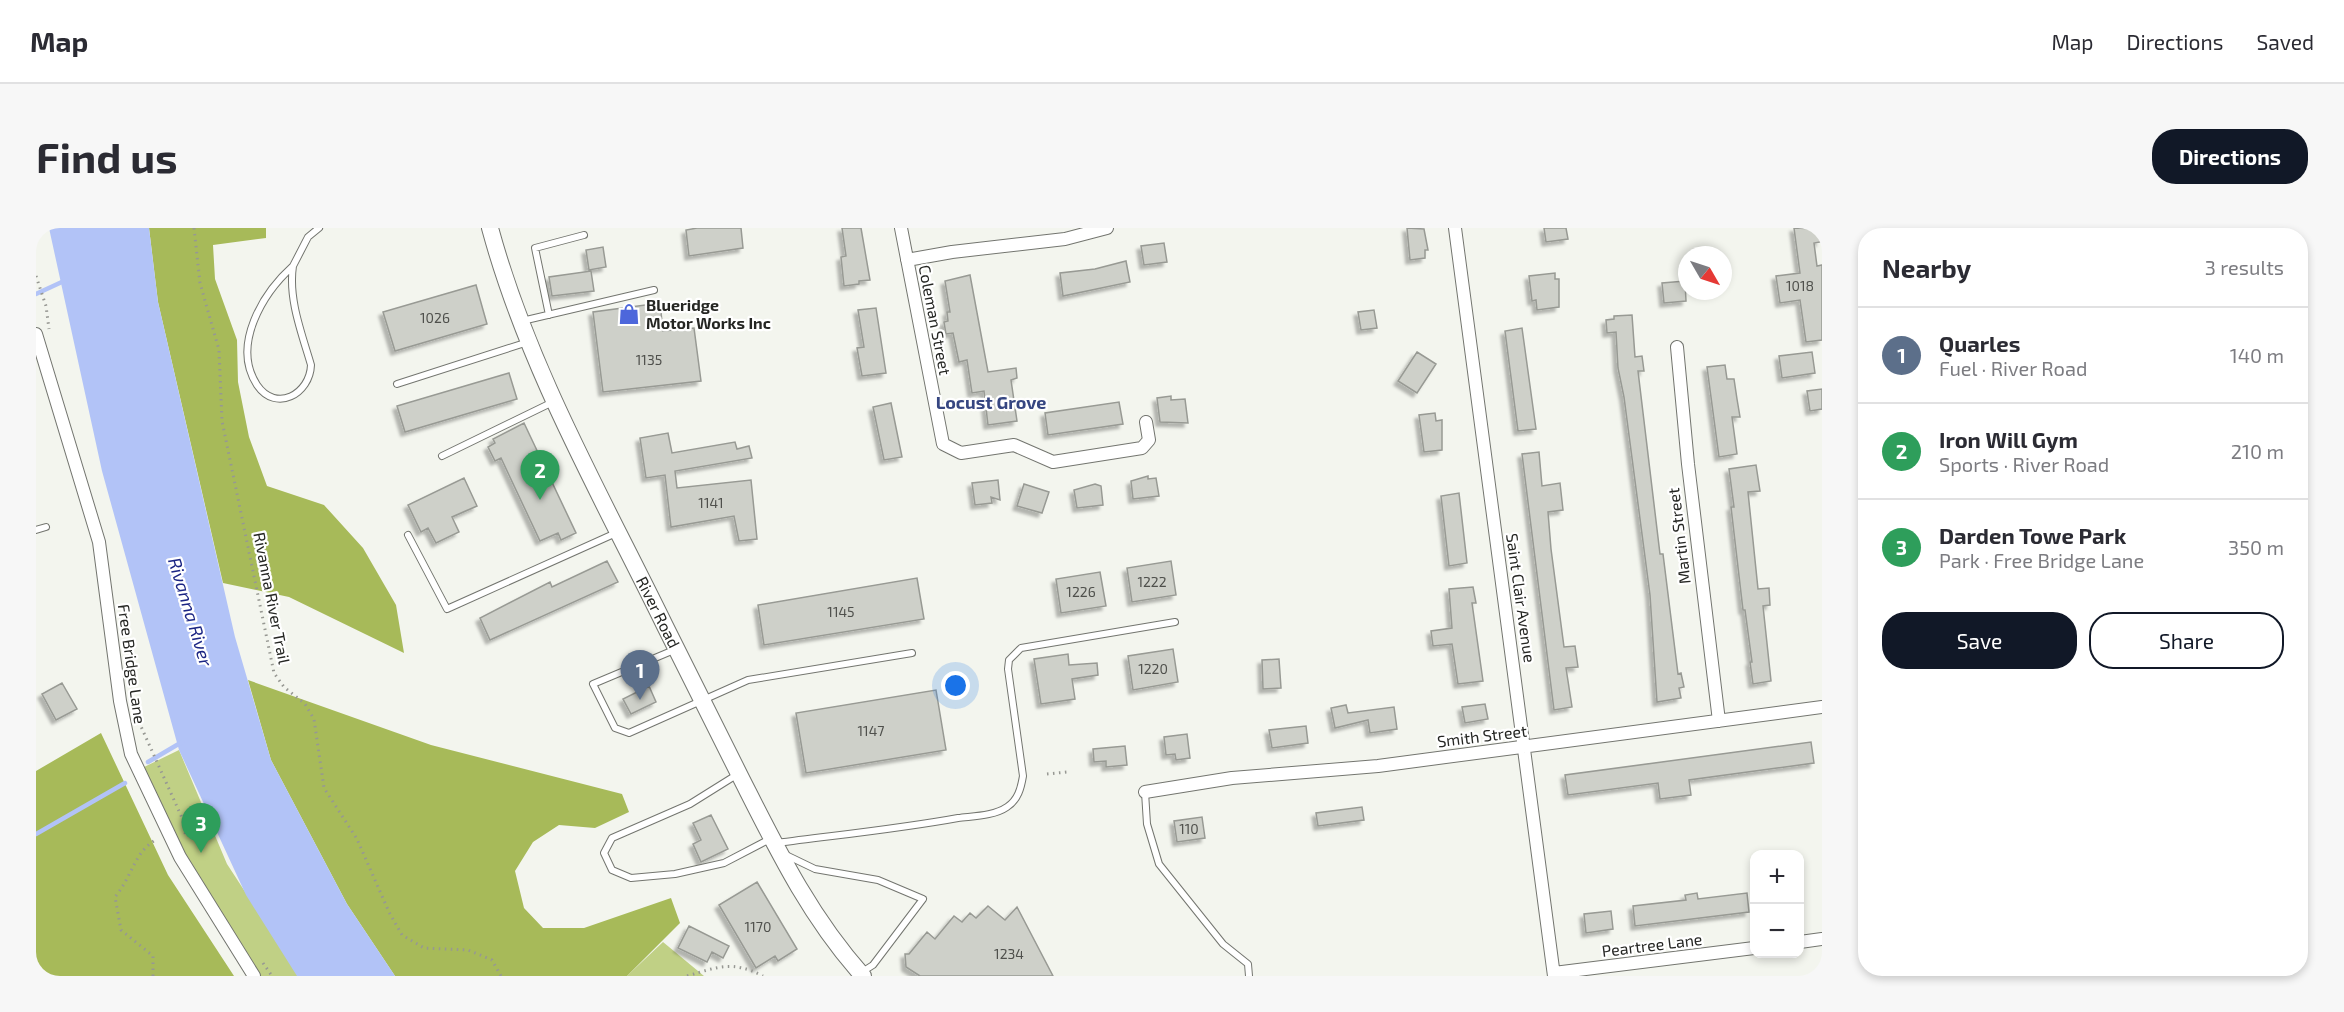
<!DOCTYPE html>
<meta charset="utf-8">
<style>
:root{--surface:#fff;--page:#f7f7f7;--text:#2b2b33;--muted:#7c7c81;--line:#e1e1e2;--accent:#111827}
body{margin:0;font-family:"Exo 2",sans-serif;background:var(--page);color:var(--text)}
.controls{position:absolute;right:18px;bottom:18px;display:grid;overflow:hidden;border-radius:12px;box-shadow:0 3px 9px #0003}
.controls button{width:54px;height:54px;display:grid;place-items:center;padding:0;border:0;border-bottom:2px solid var(--line);background:var(--surface);color:var(--text);font:30px sans-serif}
.compass{position:absolute;left:1642px;top:18px;width:54px;height:54px;border-radius:50%;background:var(--surface);box-shadow:0 3px 9px #0003;rotate:129deg}
.you{position:absolute;left:920px;top:458px;width:21px;height:21px;margin:-15px;border:4px solid #fff;border-radius:50%;background:#1a73e8;box-shadow:0 0 0 9px #1a73e833}
.badge{display:grid;place-items:center;width:39px;height:39px;border-radius:50%;background:var(--accent);color:#fff;font-size:20px;font-weight:700}
.pin{position:absolute;translate:-50% -50px;filter:drop-shadow(0 2px 3px #0008)}
.pin::after{content:'';position:absolute;top:32px;width:21px;height:18px;background:inherit;clip-path:polygon(0 0,100% 0,50% 100%)}
.list{margin:0;padding:0;list-style:none}
h2{display:flex;justify-content:space-between;align-items:center;height:78px;margin:0;padding:0 24px;font-size:26px}
h2 small{font-size:20px;font-weight:400;color:var(--muted)}
.list li{display:grid;grid-template-columns:39px 1fr auto;gap:18px;align-items:center;box-sizing:border-box;height:96px;padding:0 24px;border-top:2px solid var(--line)}
.list b{display:block;font-size:22px;white-space:nowrap}
.list p{margin:0;font-size:20px;white-space:nowrap;color:var(--muted)}
.list em{font-size:20px;font-style:normal;color:var(--muted)}
.actions{display:flex;gap:12px;padding:18px 24px}
.actions a{flex:1;padding:14px 0;border:2px solid var(--accent);border-radius:24px;text-align:center;font-size:21px;color:var(--accent)}
.actions .main{background:var(--accent);color:#fff}
.map{position:relative;flex:none;width:1786px;height:748px;overflow:hidden;border-radius:24px}
header{display:flex;align-items:center;gap:36px;box-sizing:border-box;height:84px;padding:0 30px;background:var(--surface);border-bottom:2px solid var(--line)}
header strong{font-size:28px}
nav{display:flex;gap:33px;margin-inline-start:auto;font-size:21px}
.intro{display:flex;align-items:center;justify-content:space-between;box-sizing:border-box;height:144px;padding:0 36px}
h1{margin:0;font-size:42px}
.button{padding:15px 27px;border-radius:24px;background:var(--accent);color:#fff;font-size:21px;font-weight:700}
main{display:flex;gap:36px;padding:0 36px}
aside{flex:1;background:var(--surface);border-radius:24px;box-shadow:0 3px 9px #0003}
.map>svg:first-child{display:block}
</style>
<header>
<strong>Map</strong>
<nav><a>Map</a><a>Directions</a><a>Saved</a></nav>
</header>
<div class="intro"><h1>Find us</h1><a class="button">Directions</a></div>
<main>
<div class="map">
<svg width="1786" height="748" viewBox="0 0 1786 748">
<defs>
<filter id="shadow"><feDropShadow dx="-4" dy="4" stdDeviation="1.5" flood-color="#0004"/></filter>
</defs>
<rect width="100%" height="100%" fill="#f3f5ee"/>
<path fill="#c0d085" d="M143,522L191,636L264,748H220L182,693L102,542Z
M627,714L668,748H591Z"/>
<path fill="#a7ba59" d="M113,0H230V10L177,17L179,51L201,112L202,154L213,209L231,258L288,277L327,320L360,377L368,425L253,369L187,355L122,74Z
M212,452L395,517L586,566L593,584L559,600L523,597L497,614L479,643L488,680L507,700H548L635,670L644,695L591,748H359L311,676L235,532Z
M65,505L132,647L198,748H0V543Z"/>
<path fill="#b2c3f7" d="M13,0H113L122,74L199,409L235,532L311,676L359,748H261L210,667L143,522L66,243Z"/>
<g fill="none" stroke-linecap="round" stroke-linejoin="round">
<path stroke="#b2c3f7" stroke-width="4.5" d="M0,66L28,53
M112,534L146,514
M0,606L89,555"/>
</g>
<path fill="#ced0c9" stroke="#989a94" stroke-width="1.5" filter="url(#shadow)" d="M661,0H705L707,20L653,28L650,2Z
M806,0H825L834,52L823,53V56L808,58L805,29L810,28Z
M1371,0L1388,1L1392,22H1389V30L1374,32Z
M1508,0H1530L1532,11L1510,14Z
M1758,0L1782,1L1784,14L1778,15L1781,38L1786,37V112L1770,114L1764,72L1744,75L1740,48L1764,45Z
M1128,15L1131,34L1108,37L1105,18Z
M567,19L570,39L553,42L550,22Z
M1090,33L1094,54L1027,68L1024,45L1059,41Z
M555,43L558,63L516,68L513,49Z
M1519,45V51H1523V79L1501,82L1500,72L1496,73L1493,48Z
M934,47L952,144L980,140L981,150L975,152L981,193L952,197L948,163L936,165L931,132L923,134L917,105L910,106L908,94L912,93L911,84H914L909,53Z
M1649,53L1650,73L1628,75L1626,55Z
M440,57L451,96L359,123L347,84Z
M624,75L627,103L658,100L665,153L567,164L557,84Z
M840,80L850,145L826,148L821,120L828,119L822,82Z
M1338,82L1341,100L1325,102L1322,84Z
M1596,87L1599,129L1606,128L1608,143H1602L1624,326H1627L1642,446L1645,445L1648,459L1643,460L1645,470L1621,474L1614,367L1588,169L1582,140L1580,104L1571,105L1570,92L1578,91V88Z
M1486,100L1500,201L1482,203L1469,103Z
M1381,124L1400,136L1381,165L1362,153Z
M1776,124L1779,145L1746,150L1743,128Z
M1689,137L1691,151H1698L1701,171L1704,189H1696L1701,226L1683,229L1671,139Z
M473,145L481,171L369,204L361,178Z
M1786,161V181L1774,183L1771,163Z
M1135,168V172L1149,171L1152,195L1124,194L1121,170Z
M1083,174L1087,196L1012,207L1009,185Z
M855,175L866,229L848,232L837,179Z
M1399,185L1400,193L1406,192V222L1388,224L1383,187Z
M488,195L540,305L525,312L522,305L504,313L465,230L459,233L452,219L459,215L457,211Z
M632,205L636,225L699,214L701,221L713,218L716,230L639,243L641,260L715,252L721,311L703,313L698,288L635,299L629,247L610,250L604,210Z
M1503,224L1506,258L1524,255L1527,282L1512,284L1515,321L1528,419L1539,418L1542,439L1530,440L1536,479L1518,482L1486,226Z
M1720,237L1724,263L1712,264L1722,361L1733,360L1734,377L1727,378L1735,453L1717,456L1714,434H1716L1709,382H1707L1695,279H1698L1693,241Z
M1112,248V251L1120,250L1123,268L1097,271L1095,253Z
M428,250L441,278L416,289L423,304L400,315L392,300L385,304L372,277Z
M962,252L964,272L955,269L956,275L939,277L936,255Z
M988,256L1013,264L1006,285L981,278Z
M1059,256L1065,258L1067,277L1041,280L1038,262Z
M1423,265L1431,335L1413,338L1405,268Z
M571,333L582,354L454,412L444,390L514,354L516,359Z
M1135,333L1140,367L1096,374L1091,340Z
M1064,344L1070,378L1025,385L1020,351Z
M881,350L888,391L728,417L722,377Z
M1437,359L1440,375H1436L1447,453L1422,456L1416,416L1397,418L1395,403L1416,400L1413,361Z
M1137,421L1142,454L1097,462L1092,428Z
M1032,426L1033,437L1061,435L1062,447L1036,451L1039,471L1005,476L998,431Z
M1243,431L1245,460L1227,461L1226,432Z
M26,455L41,481L20,492L6,466Z
M613,458L620,474L595,486L587,471Z
M900,462L910,522L770,545L760,485Z
M1449,476L1452,491L1429,495L1426,479Z
M1310,477L1312,485L1358,479L1361,501L1334,505L1332,492L1299,500L1295,480Z
M1270,498L1272,515L1236,520L1233,502Z
M1151,506L1154,530L1140,532L1139,526L1130,527L1128,509Z
M1775,514L1778,535L1653,552L1655,567L1624,571L1622,555L1532,567L1529,547Z
M1089,518L1091,537L1070,539V533L1058,534L1057,521Z
M1326,579L1328,592L1282,598L1280,585Z
M675,587L692,621L665,634L657,616L665,612L657,595Z
M1166,589L1169,610L1141,614L1138,593Z
M721,654L761,721L742,733L739,728L720,740L683,677Z
M1661,665L1662,671L1711,665L1713,684L1599,698L1597,678L1650,672L1649,667Z
M952,678L969,692L981,679L1017,748H884L870,739L869,726H873L891,704L899,711L918,688L926,694L934,685L940,690Z
M1575,683L1577,701L1550,705L1548,686Z
M653,698L693,718L687,730L676,724L671,734L642,720Z"/>
<g fill="none" stroke-linecap="round" stroke-linejoin="round">
<defs>
<path id="lane" d="M257,38C252,71 266,106 275,137C274,166 240,185 221,157C195,117 227,65 257,38Z
M257,38L272,9L283,0
M513,87L499,20L548,7
M486,93L618,62
M361,156L492,114
M406,228L519,173
M0,302L10,299
M372,307L411,381L580,305
M638,422L557,456L579,500L593,505L712,452L876,425
M702,546L654,576L576,610L568,625L576,642L595,650L639,646L688,635L734,611
M1109,564L1111,596L1123,636L1187,716L1212,736L1213,748
M741,615C801,607 862,601 922,590C937,588 958,588 971,579C982,572 985,560 987,548L972,441L973,432L985,420L1139,394
M750,627L779,641L842,652L887,671L837,737L826,744"/>
<path id="street" d="M865,0L907,216L925,225L978,217L1017,234L1106,220L1113,212L1110,194
M1419,0L1518,748
M871,32L916,24L1029,11L1071,0
M0,106L63,314L84,473L95,526L144,629L218,748
M1641,119L1652,236L1683,493
M1109,564L1196,550L1342,538L1786,479
M1764,714L1786,711
M1518,745L1718,720"/>
<g id="secondary">
<path id="s1" d="M454,0C492,140 566,269 629,398C654,448 679,498 704,548C740,619 773,688 827,748"/>
</g>
</defs>
<use href="#lane" stroke="#73756f" stroke-width="8"/>
<use href="#street" stroke="#73756f" stroke-width="14"/>
<use href="#secondary" stroke="#73756f" stroke-width="18"/>
<path stroke="#979893" stroke-width="3" stroke-dasharray="1.5 4.5" stroke-linecap="butt" d="M158,0L164,55L183,122L186,193L238,445L248,459L269,476L278,491L288,560L321,611L353,684L366,707L388,720L432,722L456,732L465,748
M0,48L10,78L13,101
M103,494L147,592L150,610
M1011,546L1031,544
M227,735L236,748
M117,748V728L85,702L79,669C97,647 98,624 121,611
M651,748C682,739 696,732 727,748"/>
<use href="#lane" stroke="#fff" stroke-width="6"/>
<use href="#street" stroke="#fff" stroke-width="12"/>
<use href="#secondary" stroke="#fff" stroke-width="16"/>
</g>
<defs>
<symbol id="shop-bare" viewBox="-9 -9 18 18"><path d="M-5-2.5h2.3a2.7 3.5 0 0 1 5.4 0H5L5.5 6h-11ZM-1.5-2.5h3a1.5 2.3 0 0 0-3 0Z" fill="#4d67db" stroke="#fff" stroke-width="2.5" paint-order="stroke"/></symbol>
</defs>
<g fill-rule="evenodd">
<use href="#shop-bare" x="578" y="71" width="30" height="30"/>
</g>
<g text-anchor="middle" stroke-width="4.5" stroke-linejoin="round" paint-order="stroke">
<g font-size="14" fill="#4f504c">
<text x="1764" y="63">1018</text>
<text x="399" y="95">1026</text>
<text x="613" y="137">1135</text>
<text x="675" y="280">1141</text>
<text x="1116" y="359">1222</text>
<text x="1045" y="369">1226</text>
<text x="805" y="389">1145</text>
<text x="1117" y="446">1220</text>
<text x="835" y="508">1147</text>
<text x="1153" y="606">110</text>
<text x="722" y="704">1170</text>
<text x="973" y="731">1234</text>
</g>
<g font-size="16" font-weight="bold" fill="#252623" stroke="#fff" text-anchor="start">
<text x="610" y="83">Blueridge<tspan x="610" dy="18">Motor Works Inc</tspan></text>
</g>
<g font-size="16" fill="#252623" stroke="#fff">
<text transform="translate(899 92) rotate(79)" y="6">Coleman Street</text>
<text transform="translate(1643 308) rotate(-97)" y="6">Martin Street</text>
<text transform="translate(236 370) rotate(79)" y="6">Rivanna River Trail</text>
<text transform="translate(1485 370) rotate(82)" y="6">Saint Clair Avenue</text>
<text dy="6" stroke="none"><textPath href="#s1" startOffset="420">River Road</textPath></text>
<text transform="translate(96 436) rotate(82)" y="6">Free Bridge Lane</text>
<text transform="translate(1446 508) rotate(-7)" y="6">Smith Street</text>
<text transform="translate(1616 717) rotate(-7)" y="6">Peartree Lane</text>
</g>
<g font-size="18" font-weight="bold" fill="#364681" stroke="#fff">
<text x="955" y="181">Locust Grove</text>
</g>
<g font-size="18" font-style="italic" fill="#1c2684" stroke="#fff">
<text transform="translate(154 384) rotate(73)" y="6">Rivanna River</text>
</g>
</g>
</svg>
<div class="controls">
<button>+</button>
<button>−</button>
</div>
<svg class="compass" viewBox="-18 -18 36 36"><path d="M0-13l5 13h-10z" fill="#e53935"/><path d="M0 13l5-13h-10z" fill="#7c7c81"/></svg>
<div class="you"></div>
<div class="pin badge" style="left:604px;top:472px;background:#5c6f8a">1</div>
<div class="pin badge" style="left:504px;top:272px;background:#2e9e5b">2</div>
<div class="pin badge" style="left:165px;top:625px;background:#2e9e5b">3</div>
</div>
<aside>
<h2>Nearby<small>3 results</small></h2>
<ul class="list">
<li><span class="badge" style="background:#5c6f8a">1</span><div><b>Quarles</b><p>Fuel · River Road</p></div><em>140 m</em></li>
<li><span class="badge" style="background:#2e9e5b">2</span><div><b>Iron Will Gym</b><p>Sports · River Road</p></div><em>210 m</em></li>
<li><span class="badge" style="background:#2e9e5b">3</span><div><b>Darden Towe Park</b><p>Park · Free Bridge Lane</p></div><em>350 m</em></li>
</ul>
<div class="actions"><a class="main">Save</a><a>Share</a></div>
</aside>
</main>
